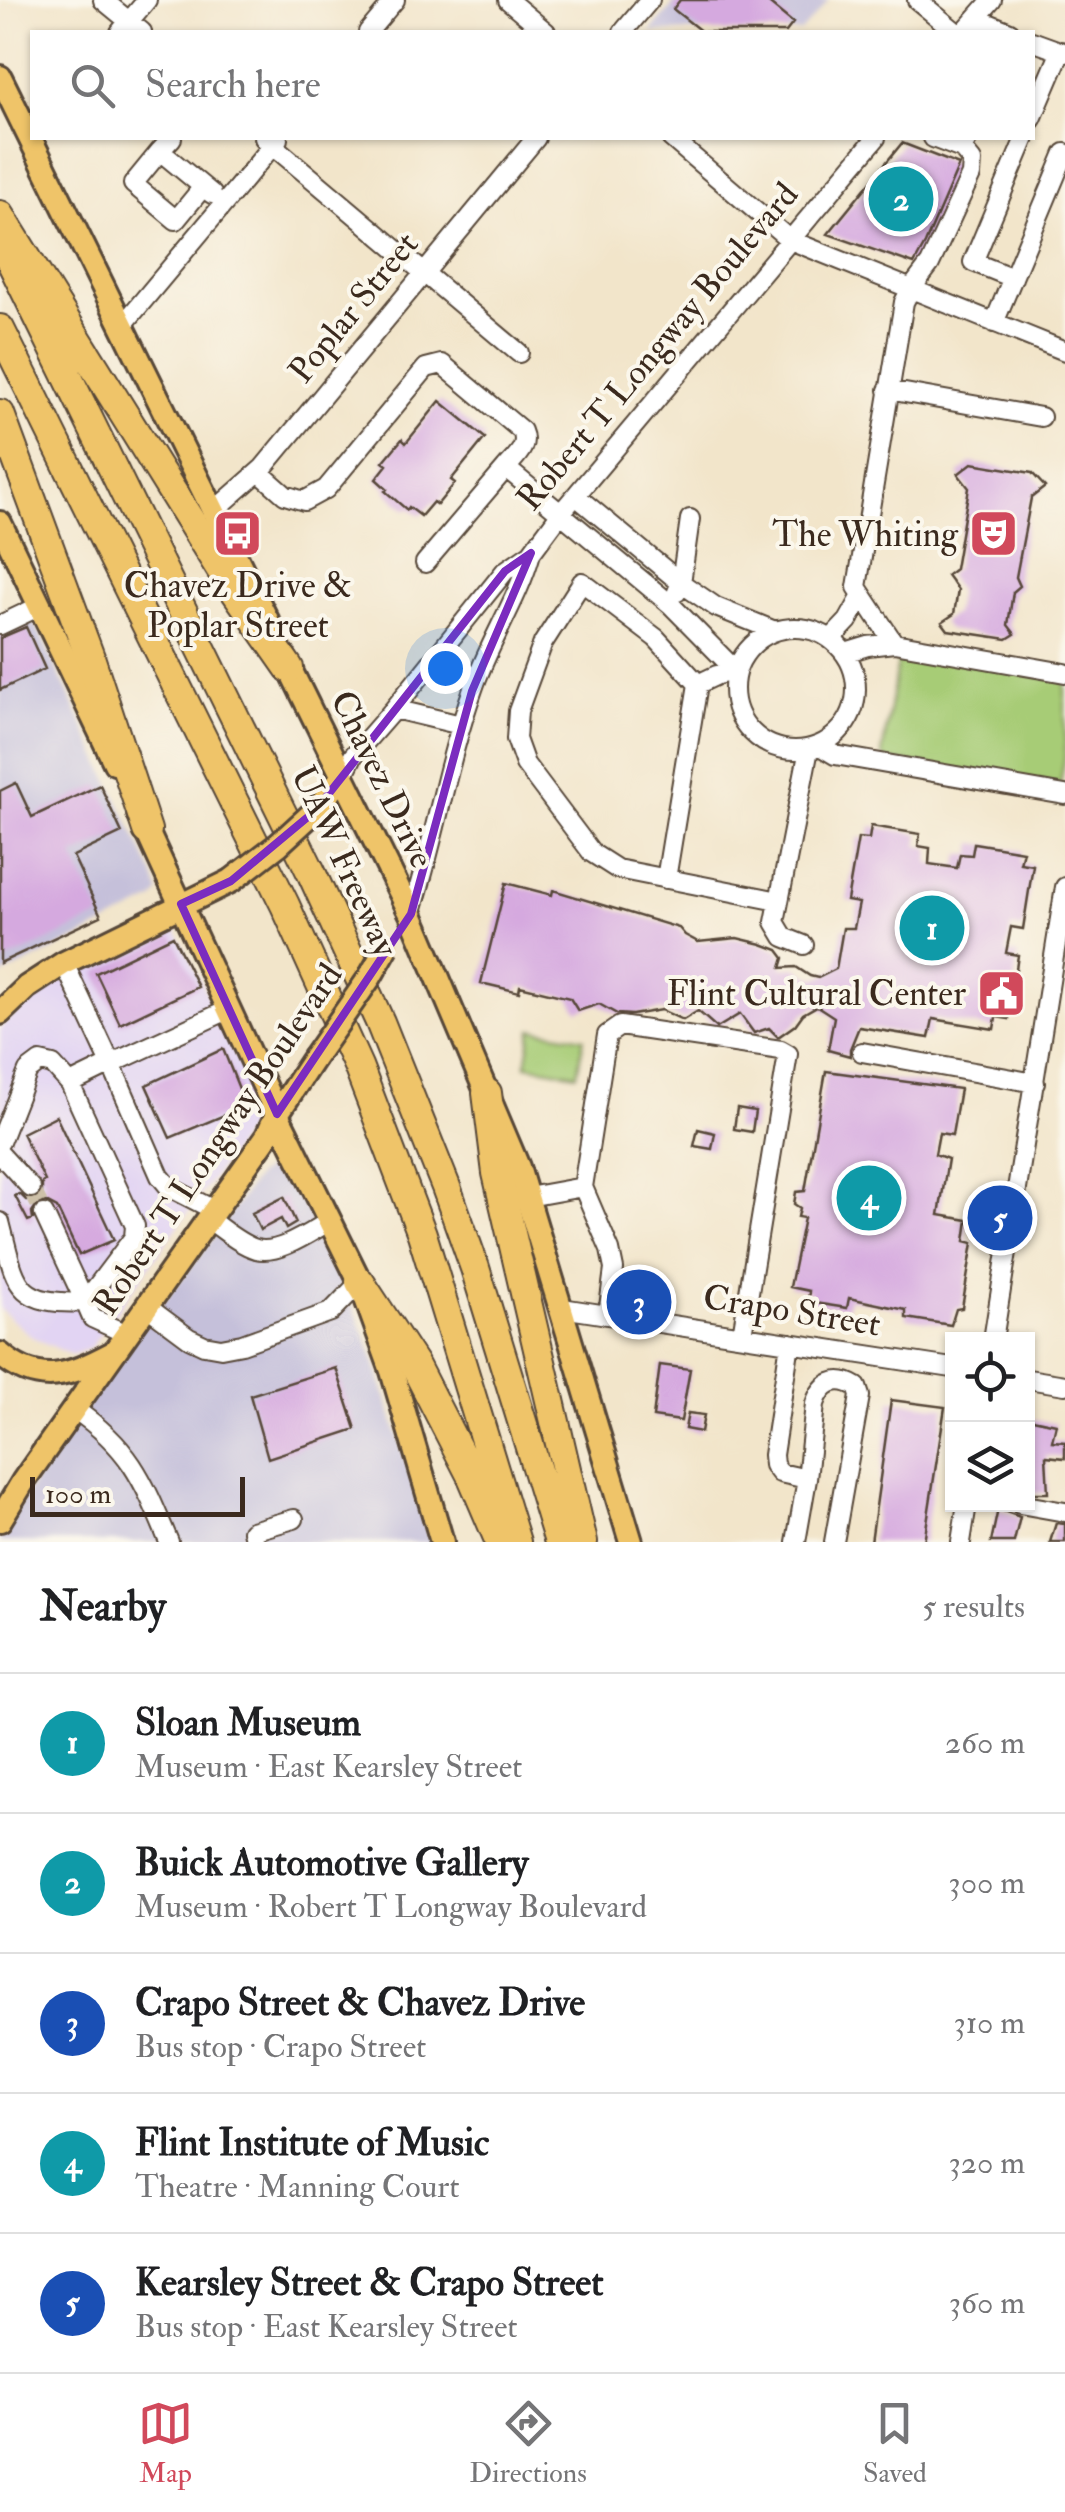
<!DOCTYPE html>
<meta charset="utf-8">
<style>
:root{--surface:#fff;--page:#f2f2f2;--text:#202124;--muted:#757577;--line:#e0e0e0;--accent:#d1495b}
body{margin:0;font-family:"IM FELL Double Pica",serif;background:var(--page);color:var(--text)}
.controls{position:absolute;right:30px;bottom:30px;display:grid;overflow:hidden;border-radius:0px;box-shadow:0 2px 8px #0004}
.controls button{width:90px;height:90px;display:grid;place-items:center;padding:0;border:0;border-bottom:2px solid var(--line);background:var(--surface);color:var(--text);font:50px sans-serif}
.scale{position:absolute;left:30px;bottom:25px;width:215px;box-sizing:border-box;padding-left:10px;border:5px solid #3b2a1e;border-top:0;font-size:28px;line-height:35px;white-space:nowrap;color:#3b2a1e;-webkit-text-stroke:8px #fbf7ec;paint-order:stroke}
.you{position:absolute;left:445px;top:668px;width:35px;height:35px;margin:-25px;border:8px solid #fff;border-radius:50%;background:#1a73e8;box-shadow:0 0 0 15px #1a73e833}
.badge{display:grid;place-items:center;width:65px;height:65px;border-radius:50%;background:var(--accent);color:#fff;font-size:32px;font-weight:700}
.pin{position:absolute;translate:-50% -50%;border:5px solid #fff;box-shadow:0 2px 10px #0006}
.list{margin:0;padding:0;list-style:none}
h2{display:flex;justify-content:space-between;align-items:center;height:130px;margin:0;padding:0 40px;font-size:42px}
h2 small{font-size:32px;font-weight:400;color:var(--muted)}
.list li{display:grid;grid-template-columns:65px 1fr auto;gap:30px;align-items:center;box-sizing:border-box;height:140px;padding:0 40px;border-top:2px solid var(--line)}
.list b{display:block;font-size:38px;white-space:nowrap}
.list p{margin:0;font-size:32px;white-space:nowrap;color:var(--muted)}
.list em{font-size:32px;font-style:normal;color:var(--muted)}
.icon{flex:none;width:55px;height:55px;fill:none;stroke:currentColor;stroke-width:2;stroke-linecap:round;stroke-linejoin:round}
.map{position:relative;flex:none;width:1065px;height:1542px;overflow:hidden}
.search{position:absolute;background:var(--surface);box-shadow:0 2px 8px #0004;left:30px;right:30px;top:30px;height:110px;display:flex;align-items:center;gap:25px;box-sizing:border-box;padding:0 35px;border-radius:0px;color:var(--muted);font-size:38px}
.sheet{height:830px;background:var(--surface)}
nav{display:flex;justify-content:space-around;align-items:center;box-sizing:border-box;height:140px;border-top:2px solid var(--line);background:var(--surface);font-size:28px;color:var(--muted)}
nav a{display:grid;justify-items:center;gap:5px}
nav .on{color:var(--accent)}
.map>svg:first-child{display:block}
</style>
<div class="map">
<svg width="1065" height="1542" viewBox="0 0 1065 1542">
<rect width="100%" height="100%" fill="#fbf7ec"/>
<filter id="ink" filterUnits="userSpaceOnUse"><feTurbulence type="fractalNoise" baseFrequency=".01" numOctaves="2"/><feDisplacementMap in="SourceGraphic" scale="20" xChannelSelector="R" yChannelSelector="G"/><feConvolveMatrix kernelMatrix="1 2 1 2 8 2 1 2 1" color-interpolation-filters="sRGB"/></filter>
<filter id="wash" filterUnits="userSpaceOnUse"><feTurbulence type="fractalNoise" baseFrequency=".0048" numOctaves="4" result="noise"/><feDisplacementMap in="SourceGraphic" scale="40" xChannelSelector="R" yChannelSelector="G"/><feGaussianBlur stdDeviation="2.25" result="paint"/><feColorMatrix in="noise" values="0 0 0 0 0 0 0 0 0 0 0 0 0 0 0 0 0 1.4 0 .05"/><feComposite in="paint" operator="in"/></filter>
<g filter="url(#wash)">
<rect width="100%" height="100%" fill="#f2e5ca"/>
<path fill="#e2d4f3" d="M174,925L262,1110L90,1348L72,1355L32,1337L0,1309V1030L3,1024L47,987Z"/>
<path fill="#c5c0da" d="M677,0H829L801,32H650Z
M29,620L36,625L153,874L159,892L154,900L0,977V633Z
M278,1165L284,1166L293,1175L309,1203L338,1270L371,1351L432,1542H0V1537L11,1516L136,1335L201,1255L257,1176L271,1166Z"/>
<path fill="#a7cc76" stroke="#717b4a" stroke-width="2.5" d="M907,652L1065,678V756L1060,785L887,760L882,754L899,654Z
M532,1029L584,1038L577,1074L526,1065Z"/>
<g id="blocks">
<path fill="#d5a9df" d="M680,0H765L793,23L786,32H702L673,9Z
M902,143L959,165L925,244L914,264L828,234Z
M440,401L485,438L451,480L455,483L437,505L433,502L421,516L409,507L407,510L385,491L387,489L376,479L387,465L383,462L402,439L406,443Z
M972,463L1032,473L1045,487L1031,498L1016,577L1020,586L1013,592L1008,625L1015,634L1007,639L948,630L942,622L954,614L958,590L947,575L955,569L969,488L958,474Z
M26,627L45,669L0,690V638Z
M16,783L32,817L100,785L122,833L73,856L101,916L0,963V791Z
M871,826L920,834L918,846L930,848L929,864L957,868L960,854L972,855L974,843L1023,851L1020,863L1033,865L1023,929L1011,927L1006,953L1018,955L1009,1019L996,1017L994,1029L933,1019L929,1038L859,1027L850,1049V1056L828,1050L834,1017L817,1006L803,1014L795,1025L778,1037L769,1028L754,1033L740,1014L717,1028L698,1011L683,1020L661,1010L632,1015L617,1014L599,1004L578,1011L570,998L520,986L519,992L481,983L506,883L552,895L553,890L679,928L685,935L698,942L737,938L762,944L778,950L784,958L781,968L796,967L810,976L818,978L836,969L843,928H854L859,903L847,901L858,838L869,839Z
M173,936L198,987L120,1024L96,973Z
M223,1049L246,1106L170,1138L146,1085Z
M826,1071L960,1089L952,1135L939,1133L935,1154L948,1159L939,1215L968,1220L965,1241L973,1243L962,1308L956,1309L951,1325L906,1318V1310L849,1298L847,1308L808,1302L809,1291L790,1287L804,1218L798,1217L800,1208L794,1204L796,1192L805,1191Z
M737,1108L755,1111L752,1132L734,1129Z
M56,1116L114,1240L79,1255L57,1208L46,1202L38,1203L32,1212L33,1219L28,1221L15,1196L20,1194L26,1200H33L42,1193V1183L45,1181L22,1133Z
M698,1129L715,1133L712,1149L694,1146Z
M284,1197L296,1223L286,1229L281,1219L260,1230L252,1213Z
M660,1365L690,1369L681,1421L653,1417Z
M336,1368L356,1429L268,1458L250,1395Z
M891,1400L945,1407L924,1542H871Z
M688,1413L704,1415L701,1432L685,1429Z
M1028,1418L1056,1424L1052,1441L1065,1442V1458L1046,1456L1048,1493H1028Z
M998,1509L1020,1517L1014,1542H991Z
M1056,1523L1065,1524V1542H1050Z"/>
</g>
</g>
<g filter="url(#ink)">
<use href="#blocks" fill-opacity="0" stroke="#564638" stroke-width="2.5"/>
<g fill="none" stroke-linecap="round" stroke-linejoin="round">
<path stroke="#cdc0a8" stroke-width="18" stroke-dasharray="18 9" stroke-linecap="butt" d="M31,1188L44,1214"/>
<defs>
<path id="minor" d="M103,0L142,32
M508,0L546,32
M917,0L956,32
M976,18L1010,32
M120,32L147,0
M368,32L395,0
M623,32L650,0
M964,32L992,0
M1032,41L1065,53
M1032,119L1061,51
M172,138L160,151L212,194
M264,138L519,353
M671,138L790,240L1065,351
M933,138L962,149L968,138
M160,151L133,184L176,220L203,187
M1013,278L973,262L1025,138
M994,323L1065,153
M122,326L278,139
M888,390L1041,417
M259,472L285,495L304,501L326,489L426,368L442,364L522,431C529,447 516,456 506,468L670,604L736,671
M576,496L681,583L716,607L775,631
M214,511L263,468L536,138
M425,563L506,468
M677,592L681,583L690,519
M0,625L40,606
M734 689a61 61 0 1 1 122 0a61 61 0 1 1-122 0Z
M831,639L848,621L862,596
M894,643L857,587L904,302L911,289L930,264L971,175L972,161L962,149
M845,653L868,646L894,643L1065,673
M698,684L717,675L736,671
M394,709L461,725
M820,746L835,755L1065,795
M343,776L353,756L394,709L505,571L531,553L560,514L876,138
M666,879L698,684L656,638L582,582L543,643L518,711L516,739L525,764L592,853L617,869L779,901
M411,914C435,840 447,762 473,689C489,642 518,600 531,553
M804,945L784,937L775,922L809,749
M862,1052L1035,1083
M70,1084L135,1226L134,1237L85,1302L92,1318L127,1334
M0,1142L28,1071L40,1062L53,1065L70,1084L111,1064L64,963
M0,1154L31,1188
M528,1197L583,1187
M214,1210L169,1187L160,1176L111,1064L230,1009
M208,1219C223,1229 239,1244 256,1249C279,1255 310,1232 330,1221
M0,1222C16,1282 13,1306 85,1302L44,1214
M146,1306L189,1338L204,1345L221,1348L242,1344L331,1312L360,1282
M562,1308L952,1368
M608,1315L614,1269L610,1250L583,1187L607,1035L620,1026L781,1050L788,1054L742,1335
M993,1340L1065,887
M790,1343L773,1455L774,1465L780,1473L807,1479
M1028,1379L1065,1385
M74,1409C131,1448 143,1480 169,1542
M1020,1504L1065,1512
M255,1542L252,1531L294,1519
M796,1542L807,1479L815,1404C822,1382 837,1375 857,1387L860,1396L834,1542
M961,1542L967,1504"/>
<path id="major" d="M0,77L270,626
M0,523L115,763
M283,655L411,914L518,1167L631,1542
M315,811L343,776
M139,814L277,1114L360,1282L392,1371L442,1542
M0,1013L27,987L64,963L231,881
M0,1354C39,1388 71,1375 111,1354
M0,1520L24,1480L74,1409L267,1136L277,1114L313,1059"/>
<path id="highway" d="M0,215L226,578L289,668
M0,239L311,872L380,1022L446,1187L475,1268L559,1542
M0,329L285,905L358,1066L422,1234L516,1542
M0,414L91,660L147,830
M487,1093L497,1173L583,1542
M360,1282L414,1364L472,1477L499,1540"/>
</defs>
<use href="#minor" stroke="#564638" stroke-width="22"/>
<use href="#major" stroke="#564638" stroke-width="28"/>
<use href="#highway" stroke="#564638" stroke-width="32"/>
<use href="#minor" stroke="#fff" stroke-width="18"/>
<use href="#major" stroke="#efc469" stroke-width="22"/>
<use href="#highway" stroke="#efc469" stroke-width="28"/>
<defs>
<path id="major-bridge" d="M231,881L279,844L315,811
M313,1059L370,977L387,947"/>
</defs>
<use href="#major-bridge" stroke="#564638" stroke-width="28" stroke-linecap="butt"/>
<use href="#major-bridge" stroke="#efc469" stroke-width="22"/>
</g>
</g>
<path fill="none" stroke="#7b2cbf" stroke-width="8" stroke-linejoin="round" d="M531,553L472,691L411,914L277,1114L181,904L231,881L315,811L505,571Z"/>
<defs>
<symbol id="bus-square" viewBox="-11 -11 22 22"><rect x="-9" y="-9" width="18" height="18" rx="4" fill="#d1495b" stroke="#fbf7ec"/><path d="M-5-6H5V4H4V6H2V4H-2V6H-4V4H-5ZM-3.5-4V0h7V-4ZM-3.5 1.2v1.5H-2V1.2ZM2 1.2v1.5H3.5V1.2Z" fill="#fff"/></symbol>
<symbol id="theatre-square" viewBox="-11 -11 22 22"><rect x="-9" y="-9" width="18" height="18" rx="4" fill="#d1495b" stroke="#fbf7ec"/><path d="M-5-5.5Q0-4 5-5.5V0Q5 5 0 6Q-5 5-5 0ZM-3.3-2.5H-1v1.5H-3.3ZM1-2.5H3.3v1.5H1ZM-2.8 1Q0 5.5 2.8 1Z" fill="#fff"/></symbol>
<symbol id="civic-square" viewBox="-11 -11 22 22"><rect x="-9" y="-9" width="18" height="18" rx="4" fill="#d1495b" stroke="#fbf7ec"/><path d="M-.6-6.5H3V-4.5H.6V-3L4-1V1h2V6H-6V1h2V-1L-.6-3ZM-1.2 2.5V6h2.4V2.5Z" fill="#fff"/></symbol>
</defs>
<g fill-rule="evenodd">
<use href="#bus-square" x="210" y="506" width="55" height="55"/>
<use href="#theatre-square" x="966" y="506" width="55" height="55"/>
<use href="#civic-square" x="974" y="966" width="55" height="55"/>
</g>
<g text-anchor="middle" stroke-width="8" stroke-linejoin="round" paint-order="stroke">
<g font-size="35" fill="#3b2a1e" stroke="#fbf7ec">
<text transform="translate(353 307) rotate(-51)" y="12">Poplar Street</text>
<text transform="translate(657 346) rotate(-50)" y="12">Robert T Longway Boulevard</text>
<text transform="translate(383 779) rotate(64)" y="12">Chavez Drive</text>
<text transform="translate(345 861) rotate(65)" y="12">UAW Freeway</text>
<text transform="translate(217 1139) rotate(-56)" y="12">Robert T Longway Boulevard</text>
<text transform="translate(792 1310) rotate(9)" y="12">Crapo Street</text>
</g>
<g font-size="35" fill="#3b2a1e" stroke="#fbf7ec" text-anchor="end">
<text x="958" y="546">The Whiting</text>
<text x="238" y="597" text-anchor="middle">Chavez Drive &amp;<tspan x="238" dy="40">Poplar Street</tspan></text>
<text x="966" y="1005">Flint Cultural Center</text>
</g>
</g>
</svg>
<div class="controls">
<button><svg class="icon" aria-label="locate" viewBox="0 0 24 24"><circle cx="12" cy="12" r="6"/><path d="M12 2v4M12 18v4M2 12h4M18 12h4"/></svg></button>
<button><svg class="icon" aria-label="layers" viewBox="0 0 24 24"><path d="M12 4l9 5-9 5-9-5zM3 14l9 5 9-5"/></svg></button>
</div>
<div class="scale">100 m</div>
<div class="you"></div>
<div class="pin badge" style="left:932px;top:928px;background:#0f9aa8">1</div>
<div class="pin badge" style="left:901px;top:199px;background:#0f9aa8">2</div>
<div class="pin badge" style="left:639px;top:1302px;background:#1a4fb4">3</div>
<div class="pin badge" style="left:869px;top:1198px;background:#0f9aa8">4</div>
<div class="pin badge" style="left:1000px;top:1218px;background:#1a4fb4">5</div>
<div class="search"><svg class="icon" aria-label="search" viewBox="0 0 24 24"><circle cx="10" cy="10" r="6"/><path d="M15 15l6 6"/></svg>Search here</div>
</div>
<section class="sheet">
<h2>Nearby<small>5 results</small></h2>
<ul class="list">
<li><span class="badge" style="background:#0f9aa8">1</span><div><b>Sloan Museum</b><p>Museum · East Kearsley Street</p></div><em>260 m</em></li>
<li><span class="badge" style="background:#0f9aa8">2</span><div><b>Buick Automotive Gallery</b><p>Museum · Robert T Longway Boulevard</p></div><em>300 m</em></li>
<li><span class="badge" style="background:#1a4fb4">3</span><div><b>Crapo Street &amp; Chavez Drive</b><p>Bus stop · Crapo Street</p></div><em>310 m</em></li>
<li><span class="badge" style="background:#0f9aa8">4</span><div><b>Flint Institute of Music</b><p>Theatre · Manning Court</p></div><em>320 m</em></li>
<li><span class="badge" style="background:#1a4fb4">5</span><div><b>Kearsley Street &amp; Crapo Street</b><p>Bus stop · East Kearsley Street</p></div><em>360 m</em></li>
</ul>
</section>
<nav>
<a class="on"><svg class="icon" aria-label="map" viewBox="0 0 24 24"><path d="M3 6l6-2 6 2 6-2v14l-6 2-6-2-6 2zM9 4v14M15 6v14"/></svg>Map</a>
<a><svg class="icon" aria-label="directions" viewBox="0 0 24 24"><path d="M12 3l9 9-9 9-9-9zM9 14v-3h6M13 9l2 2-2 2"/></svg>Directions</a>
<a><svg class="icon" aria-label="saved" viewBox="0 0 24 24"><path d="M7 4h10v16l-5-4-5 4z"/></svg>Saved</a>
</nav>
